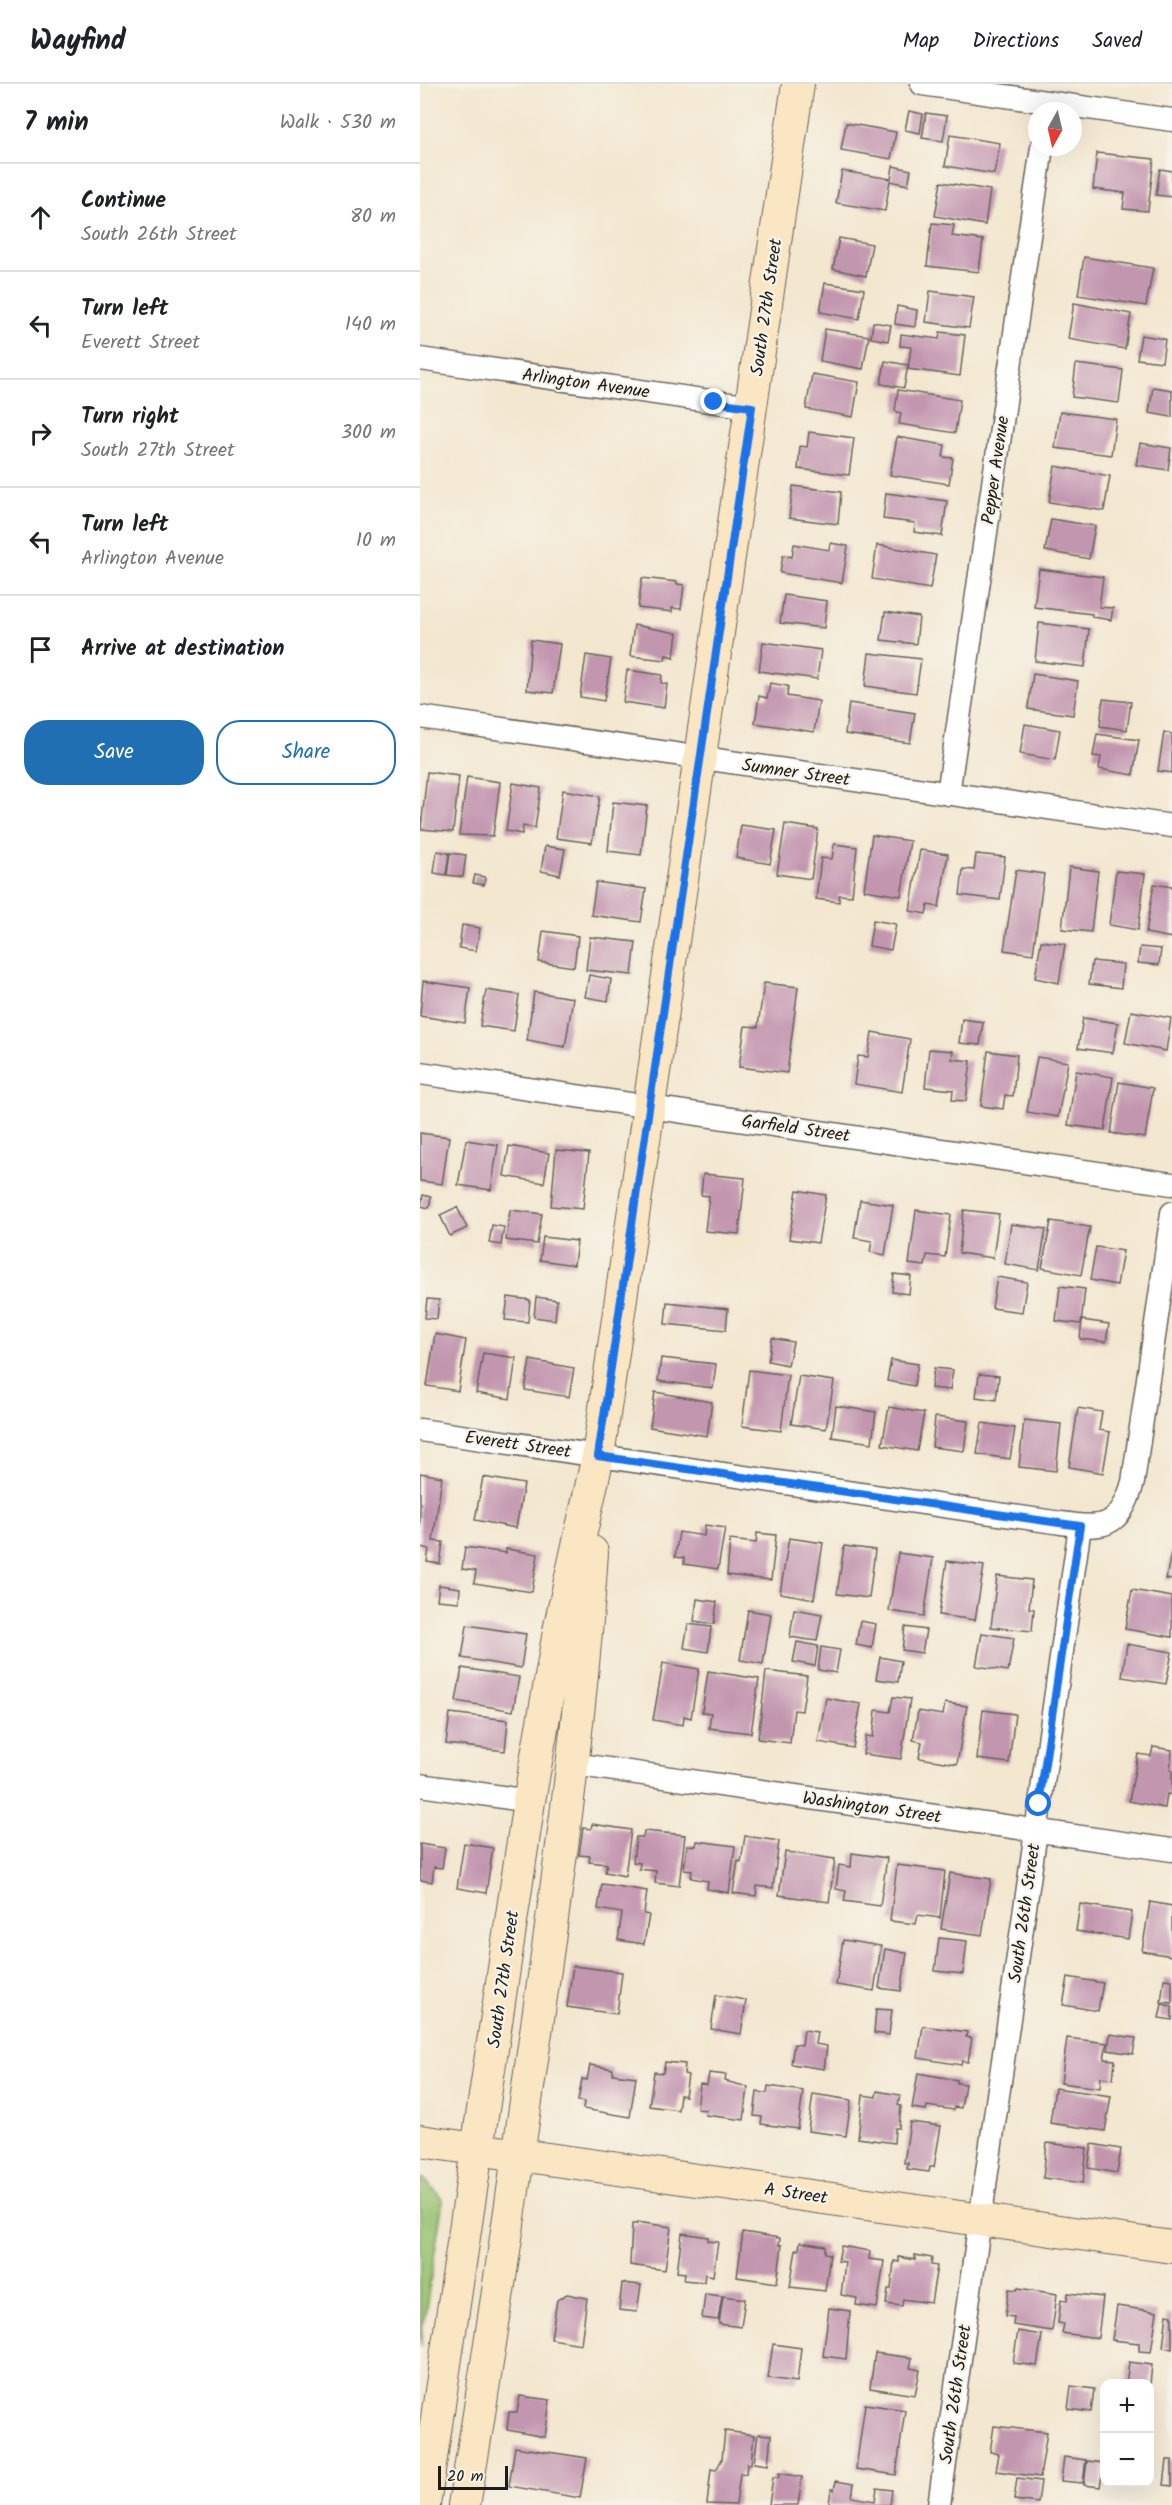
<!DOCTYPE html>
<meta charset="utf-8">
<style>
:root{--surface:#fff;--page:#f6f6f6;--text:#202124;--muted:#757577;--line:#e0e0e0;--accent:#1f6fb2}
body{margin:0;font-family:Kalam,sans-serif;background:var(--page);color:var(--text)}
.controls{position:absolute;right:18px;bottom:18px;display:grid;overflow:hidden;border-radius:12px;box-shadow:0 6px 24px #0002}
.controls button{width:54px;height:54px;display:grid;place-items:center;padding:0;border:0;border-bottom:2px solid var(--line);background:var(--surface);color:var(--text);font:30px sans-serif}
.compass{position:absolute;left:608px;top:18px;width:54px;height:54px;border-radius:50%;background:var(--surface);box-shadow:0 6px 24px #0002;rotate:188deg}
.scale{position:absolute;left:18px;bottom:15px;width:70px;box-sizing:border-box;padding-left:6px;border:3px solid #1c1c1c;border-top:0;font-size:16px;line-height:21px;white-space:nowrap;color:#1c1c1c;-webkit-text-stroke:4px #f7f3e8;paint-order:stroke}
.stop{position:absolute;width:18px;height:18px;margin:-14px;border:4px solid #1a73e8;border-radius:50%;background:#fff}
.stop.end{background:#1a73e8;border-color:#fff;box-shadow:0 2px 6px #0008}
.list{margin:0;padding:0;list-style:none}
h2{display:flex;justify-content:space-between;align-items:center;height:78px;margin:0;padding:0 24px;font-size:26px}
h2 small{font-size:20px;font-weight:400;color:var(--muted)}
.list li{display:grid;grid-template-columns:39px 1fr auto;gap:18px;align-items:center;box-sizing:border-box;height:108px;padding:0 24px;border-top:2px solid var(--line)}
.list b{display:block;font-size:22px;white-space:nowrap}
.list p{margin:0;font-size:20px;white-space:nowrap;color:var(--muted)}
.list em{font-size:20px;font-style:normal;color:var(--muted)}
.actions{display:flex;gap:12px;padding:18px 24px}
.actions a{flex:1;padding:14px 0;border:2px solid var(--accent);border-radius:24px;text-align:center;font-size:21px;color:var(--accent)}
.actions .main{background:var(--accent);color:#fff}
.icon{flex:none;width:33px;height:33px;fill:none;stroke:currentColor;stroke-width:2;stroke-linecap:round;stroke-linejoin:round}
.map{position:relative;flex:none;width:752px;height:2421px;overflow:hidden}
header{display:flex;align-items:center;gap:36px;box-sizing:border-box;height:84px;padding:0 30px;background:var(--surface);border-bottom:2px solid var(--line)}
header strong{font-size:28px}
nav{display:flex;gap:33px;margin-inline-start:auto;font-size:21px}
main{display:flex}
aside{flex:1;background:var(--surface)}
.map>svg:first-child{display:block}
</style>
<header>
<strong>Wayfind</strong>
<nav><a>Map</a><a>Directions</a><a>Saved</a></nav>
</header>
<main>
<aside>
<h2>7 min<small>Walk · 530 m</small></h2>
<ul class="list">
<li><svg class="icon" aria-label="ahead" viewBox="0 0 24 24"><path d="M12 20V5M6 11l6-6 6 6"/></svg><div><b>Continue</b><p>South 26th Street</p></div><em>80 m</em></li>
<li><svg class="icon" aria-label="left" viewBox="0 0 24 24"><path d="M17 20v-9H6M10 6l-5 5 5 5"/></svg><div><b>Turn left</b><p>Everett Street</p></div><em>140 m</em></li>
<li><svg class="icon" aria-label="right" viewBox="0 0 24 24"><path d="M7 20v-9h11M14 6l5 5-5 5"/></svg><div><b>Turn right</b><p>South 27th Street</p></div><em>300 m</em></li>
<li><svg class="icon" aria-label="left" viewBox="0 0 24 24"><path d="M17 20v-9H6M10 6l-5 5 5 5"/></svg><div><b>Turn left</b><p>Arlington Avenue</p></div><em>10 m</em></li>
<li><svg class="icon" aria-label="arrive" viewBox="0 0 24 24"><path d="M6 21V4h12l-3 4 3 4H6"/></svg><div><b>Arrive at destination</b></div></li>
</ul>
<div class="actions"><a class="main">Save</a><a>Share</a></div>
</aside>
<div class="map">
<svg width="752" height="2421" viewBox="0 0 752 2421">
<rect width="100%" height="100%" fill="#f7f3e8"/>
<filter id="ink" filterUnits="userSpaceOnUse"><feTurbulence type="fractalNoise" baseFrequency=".0167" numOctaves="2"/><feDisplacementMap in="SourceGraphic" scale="12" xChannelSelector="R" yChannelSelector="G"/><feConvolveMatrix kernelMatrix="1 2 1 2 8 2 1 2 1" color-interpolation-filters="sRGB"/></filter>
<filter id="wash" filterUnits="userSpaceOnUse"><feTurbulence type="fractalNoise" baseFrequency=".008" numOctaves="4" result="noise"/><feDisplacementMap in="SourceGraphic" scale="24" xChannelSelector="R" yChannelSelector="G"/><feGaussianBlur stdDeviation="1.35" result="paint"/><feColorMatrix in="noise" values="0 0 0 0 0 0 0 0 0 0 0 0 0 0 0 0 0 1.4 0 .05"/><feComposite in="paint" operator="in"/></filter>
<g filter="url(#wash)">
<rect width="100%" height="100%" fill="#f3e7d0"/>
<path fill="#97c26e" stroke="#5a6f45" stroke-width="1.5" d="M0,2094L4,2095L23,2116L0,2262Z"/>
<g id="blocks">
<path fill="#c396b0" d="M489,27L503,30L500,49L485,46Z
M506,29L527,32L523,57L502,54Z
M426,39L476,48L471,75L421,66Z
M530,51L580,59L574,90L525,82Z
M677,69L734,75L728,127L703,125L705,109L673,105Z
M473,82L491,86L488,101L470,97L465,127L416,119L422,87L471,95Z
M740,85L752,87V113L736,111Z
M521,98L570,106L565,141L515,132Z
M512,139L534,141L532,152L563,156L559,188L507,182Z
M419,154L452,160L446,192L413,185Z
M664,173L733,184L726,222L658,211Z
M405,199L444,205L439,235L400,228Z
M510,207L554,213L549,244L506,238Z
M654,219L711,230L705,265L648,255Z
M477,222L497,226L495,243L475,240Z
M453,238L471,241L468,257L451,254Z
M405,245L449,252L443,285L400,277Z
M520,248L545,251L540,292L488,285L491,263L480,262L481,250L519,255Z
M721,251L745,255L742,278L717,275Z
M465,277L488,281L484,304L461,300Z
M656,280L703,286L699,319L652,313Z
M392,290L439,298L433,333L386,325Z
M733,303L752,306V333L729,329Z
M478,306L540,316L535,349L479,340L481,329L475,327Z
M640,328L696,335L691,371L635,364Z
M389,348L434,354L429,391L378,385L380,362L387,363Z
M477,353L525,361L523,373L533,374L529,400L470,391Z
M720,359L751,364L748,386L716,381Z
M635,382L690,392L684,427L629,418Z
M373,402L421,408L418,440L369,434Z
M466,409L527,417L522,452L494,448L495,439L463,435Z
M631,435L675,442L669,475L625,467Z
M410,459L428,462L422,499L360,489L363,471L372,473L374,460L409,466Z
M457,461L516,471L510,505L452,495Z
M619,485L683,493L679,523L693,524L691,536L672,533V530L614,523Z
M222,494L257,498V500L264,501L261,525L252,524V528L218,524Z
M364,511L407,517L404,544L360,539Z
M465,528L499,533L496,560L461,556Z
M619,539L669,545L665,583L615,577Z
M214,541L257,549L254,573L246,571L245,576L210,572Z
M111,556L140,560L133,609L107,606Z
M343,558L401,566L397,595L339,587Z
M449,569L501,575L496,609L445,602Z
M166,571L191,575L184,617L160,613Z
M207,586L242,591L241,599L247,600L244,624L203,618Z
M613,590L658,597L653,631L608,625Z
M350,599L368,602L367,612L399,617L394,648L335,639L339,612L347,614Z
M683,615L711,618L707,646L680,642Z
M429,619L495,629L490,659L425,650Z
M605,640L640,646L635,676L600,670Z
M744,648L752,650V689L738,687Z
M677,650L719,656L713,691L679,685L681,673L673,672Z
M7,688L39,692L33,748L1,745Z
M47,693L80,698L73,752L39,751Z
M93,699L121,704L115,744L103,742L102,750L86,747Z
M143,706L180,712L172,759L136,754Z
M193,718L227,722L221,771L188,767Z
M365,740L398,745L391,795L357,790Z
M321,741L356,746L350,780L316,774Z
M452,751L490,757L481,812L444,806Z
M414,760L437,763L432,812L419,811V818L396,815L401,774L412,775Z
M125,762L145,765L140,791L121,787Z
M500,766L528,770L519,823L508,821L506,830L490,827Z
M17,767L29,769L26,791L14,789Z
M30,769L46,771L43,793L27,791Z
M556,770L585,773L580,816L540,811L543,785L554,786Z
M649,783L678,787L671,848L642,845Z
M596,786L624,790L613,870L584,866Z
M696,787L725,790L718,846L689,841Z
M55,791L65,793L64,801L53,799Z
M176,798L226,805L221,838L171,831Z
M734,800L752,803V854L726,849Z
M453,836L476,840L471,866L449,862Z
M42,841L60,844L56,867L39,864Z
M123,847L158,852L154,883L119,878Z
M170,853L216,858L212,891L166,886Z
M621,857L645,860L639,899L615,894Z
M720,863L741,865L739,881L718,879Z
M672,877L703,880L701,904L669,900Z
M169,891L191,895L188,917L165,913Z
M3,897L50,904L45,939L0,932Z
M344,899L378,903L367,989L319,983L325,942L338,943Z
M66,906L99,911L94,947L60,942Z
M114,908L153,914L145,963L107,956Z
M711,927L751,934L746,967L705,959Z
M663,934L698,939L693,969L658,964Z
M542,935L563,938L560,961L539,959Z
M452,948L490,955L482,1008L434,1000L438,972L448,973Z
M509,965L533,967L532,975L551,977L546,1017L532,1016L533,1006L505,1003Z
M568,967L597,971L593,1012L585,1011L583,1025L561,1022Z
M617,973L648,978L638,1033L607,1028Z
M656,987L693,993L685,1046L648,1041Z
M699,998L733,1004L725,1054L691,1049Z
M0,1049L29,1053L22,1100L0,1097Z
M46,1056L78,1061L71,1106L38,1101Z
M89,1062L129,1069L124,1099L84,1092Z
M136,1066L169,1069L163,1125L131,1122Z
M283,1090L325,1094L319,1150L285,1147L289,1112L281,1111Z
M377,1106L406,1111L398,1159L369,1155Z
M3,1111L11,1113L9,1124L1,1122Z
M440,1116L473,1121L465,1171L450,1168L452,1157L434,1154Z
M37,1123L47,1144L30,1152L20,1131Z
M90,1126L122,1130L117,1160L86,1156Z
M496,1126L531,1131L525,1173L507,1171L505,1182L489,1180Z
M544,1126L579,1130L573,1174L539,1169Z
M631,1137L670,1143L661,1191L622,1184Z
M591,1140L626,1145L619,1186L585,1180Z
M72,1141L84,1143L81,1161L69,1159Z
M123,1153L157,1157L154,1181L120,1176Z
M676,1163L703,1167L697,1201L670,1196Z
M474,1190L491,1192L489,1210L472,1208Z
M577,1193L607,1198L602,1228L572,1224Z
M640,1202L665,1205L661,1240L636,1237Z
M88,1213L110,1216L108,1238L85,1236Z
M116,1213L137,1216L135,1236L114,1233Z
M7,1215L19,1216L17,1235L5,1234Z
M247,1218L308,1225L306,1246L245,1240Z
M662,1236L689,1240L686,1258L660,1255Z
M15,1250L46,1256L38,1307L7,1302Z
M352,1254L373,1258L368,1281L348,1277Z
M63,1269L96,1274L90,1315L56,1309Z
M241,1274L296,1280L293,1304L238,1297Z
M110,1276L154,1284L149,1313L105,1306Z
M471,1276L498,1280L494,1302L467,1297Z
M514,1284L533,1286L530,1306L511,1304Z
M329,1286L368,1291L361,1347L322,1342Z
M559,1290L579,1292L576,1316L556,1313Z
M379,1292L414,1297L406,1345L371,1340Z
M235,1308L292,1318L287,1352L230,1343Z
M416,1322L456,1328L452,1359L412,1353Z
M469,1323L504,1329L497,1367L462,1361Z
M658,1324L682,1328L679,1346L690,1348L683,1389L649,1383Z
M515,1333L548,1337L544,1367L512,1363Z
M604,1336L641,1340L636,1387L599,1383Z
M562,1339L595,1344L590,1375L557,1370Z
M0,1389L22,1393L13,1457L23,1458L20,1480L7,1478L9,1465L0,1463Z
M63,1393L104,1400L96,1444L55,1436Z
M285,1441L305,1444L298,1485L264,1480V1474L255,1473L259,1448L284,1452Z
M337,1449L356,1451L351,1496L307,1491L310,1456L336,1459Z
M369,1454L403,1459L394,1515L360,1509Z
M424,1462L455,1466L449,1514L417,1510Z
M45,1463L86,1469V1465L118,1470L112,1508L54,1499L56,1487L42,1485Z
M751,1468H752V1496L746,1495Z
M478,1469L513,1474L504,1532L469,1527Z
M527,1477L564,1482L555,1536L519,1531Z
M577,1492L612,1496L609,1524L614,1525L612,1547L571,1543Z
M19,1501L40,1504L39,1518L17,1516Z
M712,1506L752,1513V1553L705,1545Z
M277,1515L297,1518L294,1540L274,1537Z
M374,1525L402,1530L397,1557L370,1553Z
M328,1526L351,1530L343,1580L320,1576Z
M440,1537L456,1540L452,1564L436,1561Z
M268,1540L291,1543L288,1568L264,1564Z
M47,1541L106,1550L101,1584L42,1574Z
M485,1543L506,1546L502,1569L482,1566Z
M562,1549L594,1554L588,1587L556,1582Z
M377,1558L398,1562L395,1582L373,1578Z
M707,1560L752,1568L746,1600L702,1593Z
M401,1563L420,1566L416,1589L398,1586Z
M460,1573L481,1577L478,1598L456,1595Z
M243,1579L279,1585L271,1634L264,1632L263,1641L233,1636Z
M42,1584L99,1593L93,1627L36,1617Z
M288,1587L339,1595L331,1649L289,1644L291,1629L282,1628Z
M346,1587L387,1592L382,1627L374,1626L370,1659L338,1655Z
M473,1613L490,1615L481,1675L443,1670L446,1652L453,1653L456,1626L470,1628Z
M406,1614L441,1620L433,1664L398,1658Z
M525,1619L547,1622L537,1680L499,1674L502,1658L493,1656L498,1627L523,1631Z
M563,1626L595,1630L589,1679L557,1675Z
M30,1629L88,1636L85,1667L26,1660Z
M733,1663L752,1666L750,1686H752V1711L747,1710L745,1724L709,1717L718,1670L731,1672Z
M172,1740L211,1746L205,1792L185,1788L187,1780L169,1778L170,1772L159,1771L163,1744L171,1745Z
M224,1747L265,1751L259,1802L235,1799L236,1787L219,1785L220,1779L213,1778L216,1753H223Z
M325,1752L359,1757L353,1804L337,1802L336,1812L313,1809L318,1777L321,1778Z
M277,1757L315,1762L309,1809L287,1805L288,1797L271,1794L272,1787L264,1786L267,1761L276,1762Z
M44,1759L73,1764L66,1809L37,1804Z
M0,1760L25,1764L22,1784L14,1783L12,1798L0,1796Z
M365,1768L415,1775L409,1818L359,1811Z
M432,1769L467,1774L460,1822L424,1817L426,1807L416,1805L419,1781L431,1783Z
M477,1781L525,1787L520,1834L498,1831L496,1840L470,1837Z
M530,1789L571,1795L562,1851L521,1845Z
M182,1800L227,1807L224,1830L229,1831L224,1860L198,1856L202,1829L178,1825Z
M730,1818L752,1822V1872L722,1867Z
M660,1820L712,1828L708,1855L656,1847Z
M519,1854L547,1857L543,1890L515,1887Z
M423,1856L461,1862L454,1907L416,1901Z
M465,1865L487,1869L481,1907L459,1904Z
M153,1882L202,1888L197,1930L147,1923Z
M648,1893L683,1899L678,1927L643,1921Z
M744,1895L752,1896V1919L741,1918Z
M296,1911L326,1916L321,1950L291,1945Z
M742,1920L752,1922V1936L739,1934Z
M456,1925L472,1926L469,1951L454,1949Z
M503,1942L547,1948L546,1953L552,1954L548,1978L542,1977L541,1981L498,1974Z
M384,1946L397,1948L395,1960L407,1962L404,1985L371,1980L374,1960L382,1961Z
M690,1950L716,1954L713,1970L688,1966Z
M647,1954L687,1959L684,1975L695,1976L693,1995L681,1993L680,2004L641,1999Z
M245,1978L265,1980L264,1990L268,1991L265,2012L260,2011L258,2026L229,2022L234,1988L243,1989Z
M170,1981L193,1985V1990L216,1993L210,2033L163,2025L164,2018L158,2017L162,1995L167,1996Z
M289,1989L306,1991L305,1997L328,2003L324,2036L285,2031L286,2026L277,2025L280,2000L287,2001Z
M498,1989L537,1996V1999L545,2000L541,2024L534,2023V2026L507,2022L506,2026L492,2024Z
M348,2002L383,2007L378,2045L341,2040L342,2033L334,2032L337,2008L347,2009Z
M635,2004L691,2012L685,2047L630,2039Z
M457,2007L480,2011L478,2021L481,2022L479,2044H475L474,2059L438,2054L443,2011L456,2013Z
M393,2010L431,2016L426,2052L388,2047Z
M490,2038L521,2042L514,2083H510L509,2088L487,2085L488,2079H484Z
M627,2059L667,2064L663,2099L623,2094Z
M672,2060L701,2065L697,2089L668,2084Z
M217,2138L251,2143L245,2186L210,2181L212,2140H217Z
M323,2148L360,2154L359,2161H362L357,2199L317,2193Z
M262,2149L288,2153V2157L298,2158L293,2192L285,2190L284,2198L264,2196L265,2189L257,2188Z
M380,2158L405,2162V2169L410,2170L405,2207L370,2203L376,2165L379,2166Z
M421,2162L450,2167L449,2175L464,2177L457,2224L436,2221L437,2214L421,2211L425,2178L418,2177Z
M495,2171L512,2174L511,2181L517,2182L511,2219L483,2215L482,2222L466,2220L468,2205H471L474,2177L479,2178V2173L495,2176Z
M202,2199L221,2201L217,2228L199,2226Z
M598,2204L637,2210L632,2247L593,2241L594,2233L585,2232L589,2205L597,2206Z
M648,2209L683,2213L678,2254L642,2249L644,2240L638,2239L641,2216L647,2217Z
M147,2210L167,2214L161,2260L131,2255L137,2216Z
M285,2210L302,2212L298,2236L282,2234Z
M303,2212L325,2215L321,2243L299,2240Z
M697,2222L737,2228L731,2268L719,2267V2259L692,2256Z
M409,2224L430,2227L426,2275L403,2272Z
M747,2230L752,2231V2265L743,2263Z
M598,2247L622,2251L617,2282L593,2279Z
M353,2260L381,2264L377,2298L348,2294Z
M455,2269L492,2274L490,2284L500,2286L495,2311L450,2304Z
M709,2278L732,2281L730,2300H706Z
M651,2302L674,2305L671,2328L648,2325Z
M100,2312L130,2316L125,2353L87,2346L89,2328H97Z
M445,2320L485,2326L476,2391L436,2385Z
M574,2342L627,2348L620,2393L576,2387L579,2370L570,2368Z
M305,2347L334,2351L331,2380H327L326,2390L320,2389L316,2421L287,2420L291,2385L296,2386L302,2375Z
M338,2350L351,2351L348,2381L334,2379Z
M95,2363L167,2374L160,2414L89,2402Z
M644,2373L666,2376L663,2399L641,2397Z
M747,2376H752V2402L744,2401Z
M667,2377L684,2379L680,2403L664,2401Z
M359,2389L382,2393L378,2421H349L353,2393H359Z
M597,2394L621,2397L618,2419L594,2416Z
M416,2397L434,2400L432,2413L455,2417L457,2404L472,2406L470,2421H409L411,2405L414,2406Z"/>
</g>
</g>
<g filter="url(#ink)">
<use href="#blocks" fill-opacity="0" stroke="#67635b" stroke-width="1.5"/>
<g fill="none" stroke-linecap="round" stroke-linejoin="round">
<defs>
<path id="street" d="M502,0L752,36
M0,275L331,323
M0,633L752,742
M528,710L622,63
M0,989L752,1100
M0,1346L634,1438C680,1444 699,1449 713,1398L752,1129
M153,1680L752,1766
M0,1701L109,1717
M519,2421L660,1442"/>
<path id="secondary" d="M0,2057L752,2163
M4,2421L109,1717L140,1542L178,1372L378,0
M44,2421C71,2264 93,2106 116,1948C139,1788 162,1629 172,1468"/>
</defs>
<use href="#street" stroke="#67635b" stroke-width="25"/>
<use href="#secondary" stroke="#67635b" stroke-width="34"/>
<use href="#street" stroke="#fff" stroke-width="22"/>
<use href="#secondary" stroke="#fbe6c4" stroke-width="32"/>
</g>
</g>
<g fill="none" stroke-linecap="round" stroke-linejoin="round" filter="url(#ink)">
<path stroke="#1a73e8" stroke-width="8" d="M294,318L332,323L178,1372L660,1442L619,1720"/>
</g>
<g text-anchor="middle" stroke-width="4.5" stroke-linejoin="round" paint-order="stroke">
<g font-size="18" fill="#1c1c1c" stroke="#f7f3e8">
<text transform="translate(346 223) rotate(-82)" y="6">South 27th Street</text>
<text transform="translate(166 299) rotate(8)" y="6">Arlington Avenue</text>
<text transform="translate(575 386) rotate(-82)" y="6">Pepper Avenue</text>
<text transform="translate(376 688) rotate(8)" y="6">Sumner Street</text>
<text transform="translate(376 1044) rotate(8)" y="6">Garfield Street</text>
<text transform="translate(98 1360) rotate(8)" y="6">Everett Street</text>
<text transform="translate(452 1723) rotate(8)" y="6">Washington Street</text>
<text transform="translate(604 1829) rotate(-82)" y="6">South 26th Street</text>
<text transform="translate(83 1895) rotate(-82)" y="6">South 27th Street</text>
<text transform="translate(376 2109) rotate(8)" y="6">A Street</text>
<text transform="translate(535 2310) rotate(-82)" y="6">South 26th Street</text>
</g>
</g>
</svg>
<div class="controls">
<button>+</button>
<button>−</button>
</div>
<svg class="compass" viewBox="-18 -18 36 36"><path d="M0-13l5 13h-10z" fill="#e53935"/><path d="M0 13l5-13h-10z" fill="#757577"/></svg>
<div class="scale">20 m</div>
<div class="stop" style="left:619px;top:1720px"></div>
<div class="stop end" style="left:294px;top:318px"></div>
</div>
</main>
